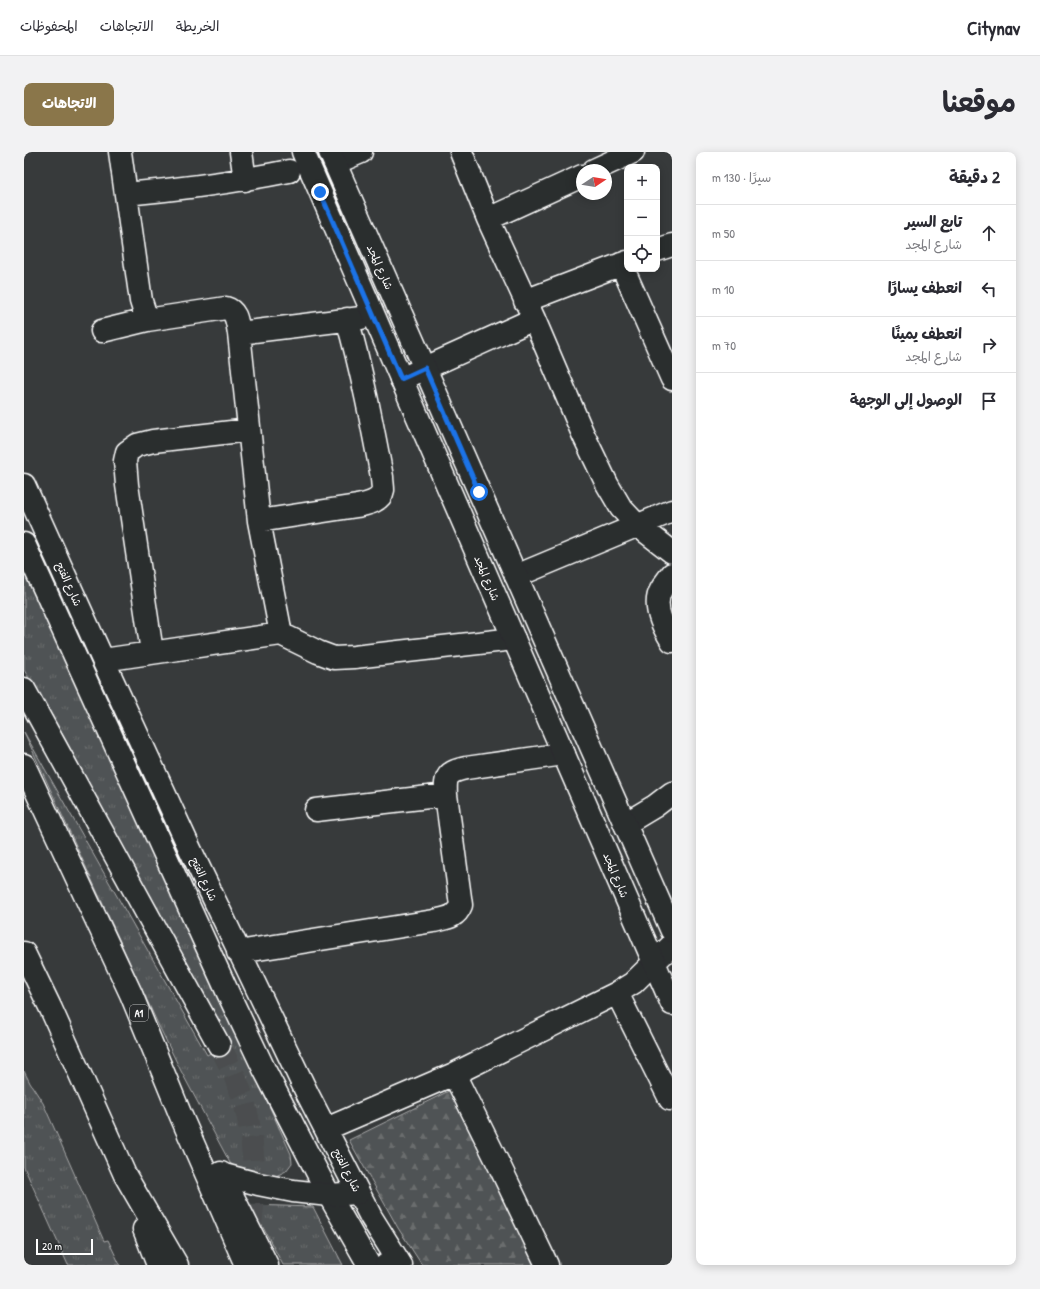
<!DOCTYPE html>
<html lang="ar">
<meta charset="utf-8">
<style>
:root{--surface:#fff;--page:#f2f2f3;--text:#2b2b33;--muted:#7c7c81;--line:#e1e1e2;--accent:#8a764a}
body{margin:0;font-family:"Patrick Hand","Playpen Sans Arabic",sans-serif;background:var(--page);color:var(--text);direction:rtl}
.controls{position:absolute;right:12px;top:12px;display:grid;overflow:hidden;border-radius:8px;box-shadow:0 2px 10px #0003}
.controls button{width:36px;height:36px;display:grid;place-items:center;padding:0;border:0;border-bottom:1px solid var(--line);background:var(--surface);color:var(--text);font:20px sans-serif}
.compass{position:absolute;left:552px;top:12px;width:36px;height:36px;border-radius:50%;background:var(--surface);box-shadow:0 2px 10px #0003;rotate:78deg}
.scale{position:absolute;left:12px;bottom:10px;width:57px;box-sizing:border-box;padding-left:4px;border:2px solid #fff;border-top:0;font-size:11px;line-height:14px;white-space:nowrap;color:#fff;-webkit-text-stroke:3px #2a2d2e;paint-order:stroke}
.stop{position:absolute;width:12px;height:12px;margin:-9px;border:3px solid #1a73e8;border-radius:50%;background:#fff}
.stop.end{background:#1a73e8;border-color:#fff;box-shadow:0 1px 4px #0008}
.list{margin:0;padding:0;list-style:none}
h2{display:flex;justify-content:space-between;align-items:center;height:52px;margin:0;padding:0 16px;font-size:17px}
h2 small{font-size:13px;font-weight:400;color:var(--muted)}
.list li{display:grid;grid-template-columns:26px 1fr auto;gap:12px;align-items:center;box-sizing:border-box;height:56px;padding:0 16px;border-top:1px solid var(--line)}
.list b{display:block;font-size:15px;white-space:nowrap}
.list p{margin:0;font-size:13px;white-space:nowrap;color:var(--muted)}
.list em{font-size:13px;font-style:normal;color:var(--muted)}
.icon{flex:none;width:22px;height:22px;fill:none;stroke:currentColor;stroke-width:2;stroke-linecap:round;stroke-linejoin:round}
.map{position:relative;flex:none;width:648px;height:1113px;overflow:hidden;direction:ltr;border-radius:8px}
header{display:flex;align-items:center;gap:24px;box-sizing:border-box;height:56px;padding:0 20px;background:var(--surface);border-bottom:1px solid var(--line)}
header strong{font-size:19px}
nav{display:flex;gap:22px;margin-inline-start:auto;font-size:14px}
.intro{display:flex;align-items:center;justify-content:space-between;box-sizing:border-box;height:96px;padding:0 24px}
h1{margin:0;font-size:28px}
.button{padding:10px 18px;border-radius:8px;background:var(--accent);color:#fff;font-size:14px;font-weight:700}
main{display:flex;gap:24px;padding:0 24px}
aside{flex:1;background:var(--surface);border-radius:8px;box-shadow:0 2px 10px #0003}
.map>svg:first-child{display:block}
</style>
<header>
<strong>Citynav</strong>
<nav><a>الخريطة</a><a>الاتجاهات</a><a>المحفوظات</a></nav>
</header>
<div class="intro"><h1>موقعنا</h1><a class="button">الاتجاهات</a></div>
<main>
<aside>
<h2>2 دقيقة<small>سيرًا · 130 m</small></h2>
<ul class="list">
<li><svg class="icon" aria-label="ahead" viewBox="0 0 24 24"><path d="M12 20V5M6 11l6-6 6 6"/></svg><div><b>تابع السير</b><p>شارع المجد</p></div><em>50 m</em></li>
<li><svg class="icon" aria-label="left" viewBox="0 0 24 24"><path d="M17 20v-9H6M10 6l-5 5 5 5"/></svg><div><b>انعطف يسارًا</b></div><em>10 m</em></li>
<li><svg class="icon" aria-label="right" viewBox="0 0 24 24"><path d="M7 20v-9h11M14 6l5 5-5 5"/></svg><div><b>انعطف يمينًا</b><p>شارع المجد</p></div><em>70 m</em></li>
<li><svg class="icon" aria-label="arrive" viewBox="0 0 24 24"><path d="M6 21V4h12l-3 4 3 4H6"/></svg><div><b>الوصول إلى الوجهة</b></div></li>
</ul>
</aside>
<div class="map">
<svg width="648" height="1113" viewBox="0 0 648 1113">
<defs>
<pattern id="grass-tufts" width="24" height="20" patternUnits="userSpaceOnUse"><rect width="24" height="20" fill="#505354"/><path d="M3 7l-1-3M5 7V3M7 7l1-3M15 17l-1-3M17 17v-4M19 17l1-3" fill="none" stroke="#6a6d6e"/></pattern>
<pattern id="forest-firs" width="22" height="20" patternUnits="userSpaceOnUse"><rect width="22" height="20" fill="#505354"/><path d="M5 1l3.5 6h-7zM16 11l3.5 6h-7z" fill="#6a6d6e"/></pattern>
</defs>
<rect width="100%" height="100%" fill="#373a3b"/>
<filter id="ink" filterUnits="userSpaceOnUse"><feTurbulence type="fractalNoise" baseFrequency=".025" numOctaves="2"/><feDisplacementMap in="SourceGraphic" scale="8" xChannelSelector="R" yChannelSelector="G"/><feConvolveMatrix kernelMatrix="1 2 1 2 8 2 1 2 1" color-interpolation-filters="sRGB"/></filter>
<g filter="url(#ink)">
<path fill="url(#grass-tufts)" stroke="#a8a9aa" d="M0,419L158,762L267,1002L268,1011L262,1019L250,1025L222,1023L206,1011L157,919L133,870L0,580L183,903L207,890L116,727L40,585L0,518Z
M0,919L6,931L19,951L80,1089L84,1088L96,1113H44L0,1015Z
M227,1053L289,1055L319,1113H259Z"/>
<path fill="url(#forest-firs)" stroke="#a8a9aa" d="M429,937L513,1113H398L374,1076L325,988Z"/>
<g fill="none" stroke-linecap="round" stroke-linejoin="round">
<path stroke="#4b4e4f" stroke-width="22" stroke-dasharray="22 11" stroke-linecap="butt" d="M195,893C204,909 212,926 218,943C232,987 233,1046 224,1090"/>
<defs>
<path id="minor" d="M96,0L117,149L123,168L202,156C213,159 213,171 215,181L235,369L257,482
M217,0L221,28
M437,0L464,67L510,167L559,282L583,332L597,356L613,373L648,400
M311,11L337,0
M570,18L609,0
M102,42C157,37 211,30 265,19
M464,67L558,24
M633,98L648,93
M597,112L648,227
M501,149L603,110
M78,179L123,168
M215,181L337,166
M377,227L510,167
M0,333L79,508L166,697L284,943L347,1065L377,1113
M235,369L333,354C342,352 357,350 359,338C359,334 358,329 358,325C348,272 338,219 323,167
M0,392L204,841L240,917L305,1043L345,1113
M648,422C644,427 640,432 637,438C628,454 639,475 648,489
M492,424L648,359
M128,500L103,333L101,309L103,300L113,293L129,289L225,278
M79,508L257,482L294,500L310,506L330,505L490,487
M292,658L422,643
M601,672L631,654L648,641
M214,800L410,769C422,766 432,766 437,753L422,643C421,624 423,620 442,616L540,602
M593,841L646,947
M430,922L477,1017L523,1113
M302,977L430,922L593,841L609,831L648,793"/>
<path id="major" d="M279,0L648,852
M306,0L648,779"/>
<path id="highway" d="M0,537L195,893
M0,613L107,842L157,964L222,1113
M0,801L27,857L101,1023L153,1113
M197,1021L243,1113
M197,1022L234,1032L269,1039L305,1043L334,1041
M120,1077L134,1113
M362,1113L372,1106"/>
</defs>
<use href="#minor" stroke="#fff" stroke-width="25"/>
<use href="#major" stroke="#fff" stroke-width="25"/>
<use href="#highway" stroke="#fff" stroke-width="25"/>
<use href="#minor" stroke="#2a2d2e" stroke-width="22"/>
<use href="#major" stroke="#2a2d2e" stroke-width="22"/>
<use href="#highway" stroke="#2a2d2e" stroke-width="22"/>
</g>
</g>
<g fill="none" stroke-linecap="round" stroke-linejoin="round" filter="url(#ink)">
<path stroke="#1a73e8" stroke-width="5" d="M296,40L377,227L401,216L455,340"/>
</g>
<g text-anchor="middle" stroke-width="3" stroke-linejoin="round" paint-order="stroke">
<rect fill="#2a2d2e" stroke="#bfc0c0" stroke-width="1" x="106" y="853" width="18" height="16" rx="3"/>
<g font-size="10" font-weight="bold" fill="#fff">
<text x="115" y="865">A1</text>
</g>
<g font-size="11" fill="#fff" stroke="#2a2d2e">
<text transform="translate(356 115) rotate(66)" y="4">شارع المجد</text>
<text transform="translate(463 426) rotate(67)" y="4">شارع المجد</text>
<text transform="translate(45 432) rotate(66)" y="4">شارع الفتح</text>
<text transform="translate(592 723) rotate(67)" y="4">شارع المجد</text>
<text transform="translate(180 727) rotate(65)" y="4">شارع الفتح</text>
<text transform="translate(323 1018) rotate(63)" y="4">شارع الفتح</text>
</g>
</g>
</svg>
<div class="controls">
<button>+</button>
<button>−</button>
<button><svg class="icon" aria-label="locate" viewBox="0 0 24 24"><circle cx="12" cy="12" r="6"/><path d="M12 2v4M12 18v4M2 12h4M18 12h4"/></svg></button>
</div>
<svg class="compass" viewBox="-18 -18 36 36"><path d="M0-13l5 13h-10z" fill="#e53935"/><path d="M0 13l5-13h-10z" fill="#7c7c81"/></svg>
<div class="scale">20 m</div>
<div class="stop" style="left:455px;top:340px"></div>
<div class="stop end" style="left:296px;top:40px"></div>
</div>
</main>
